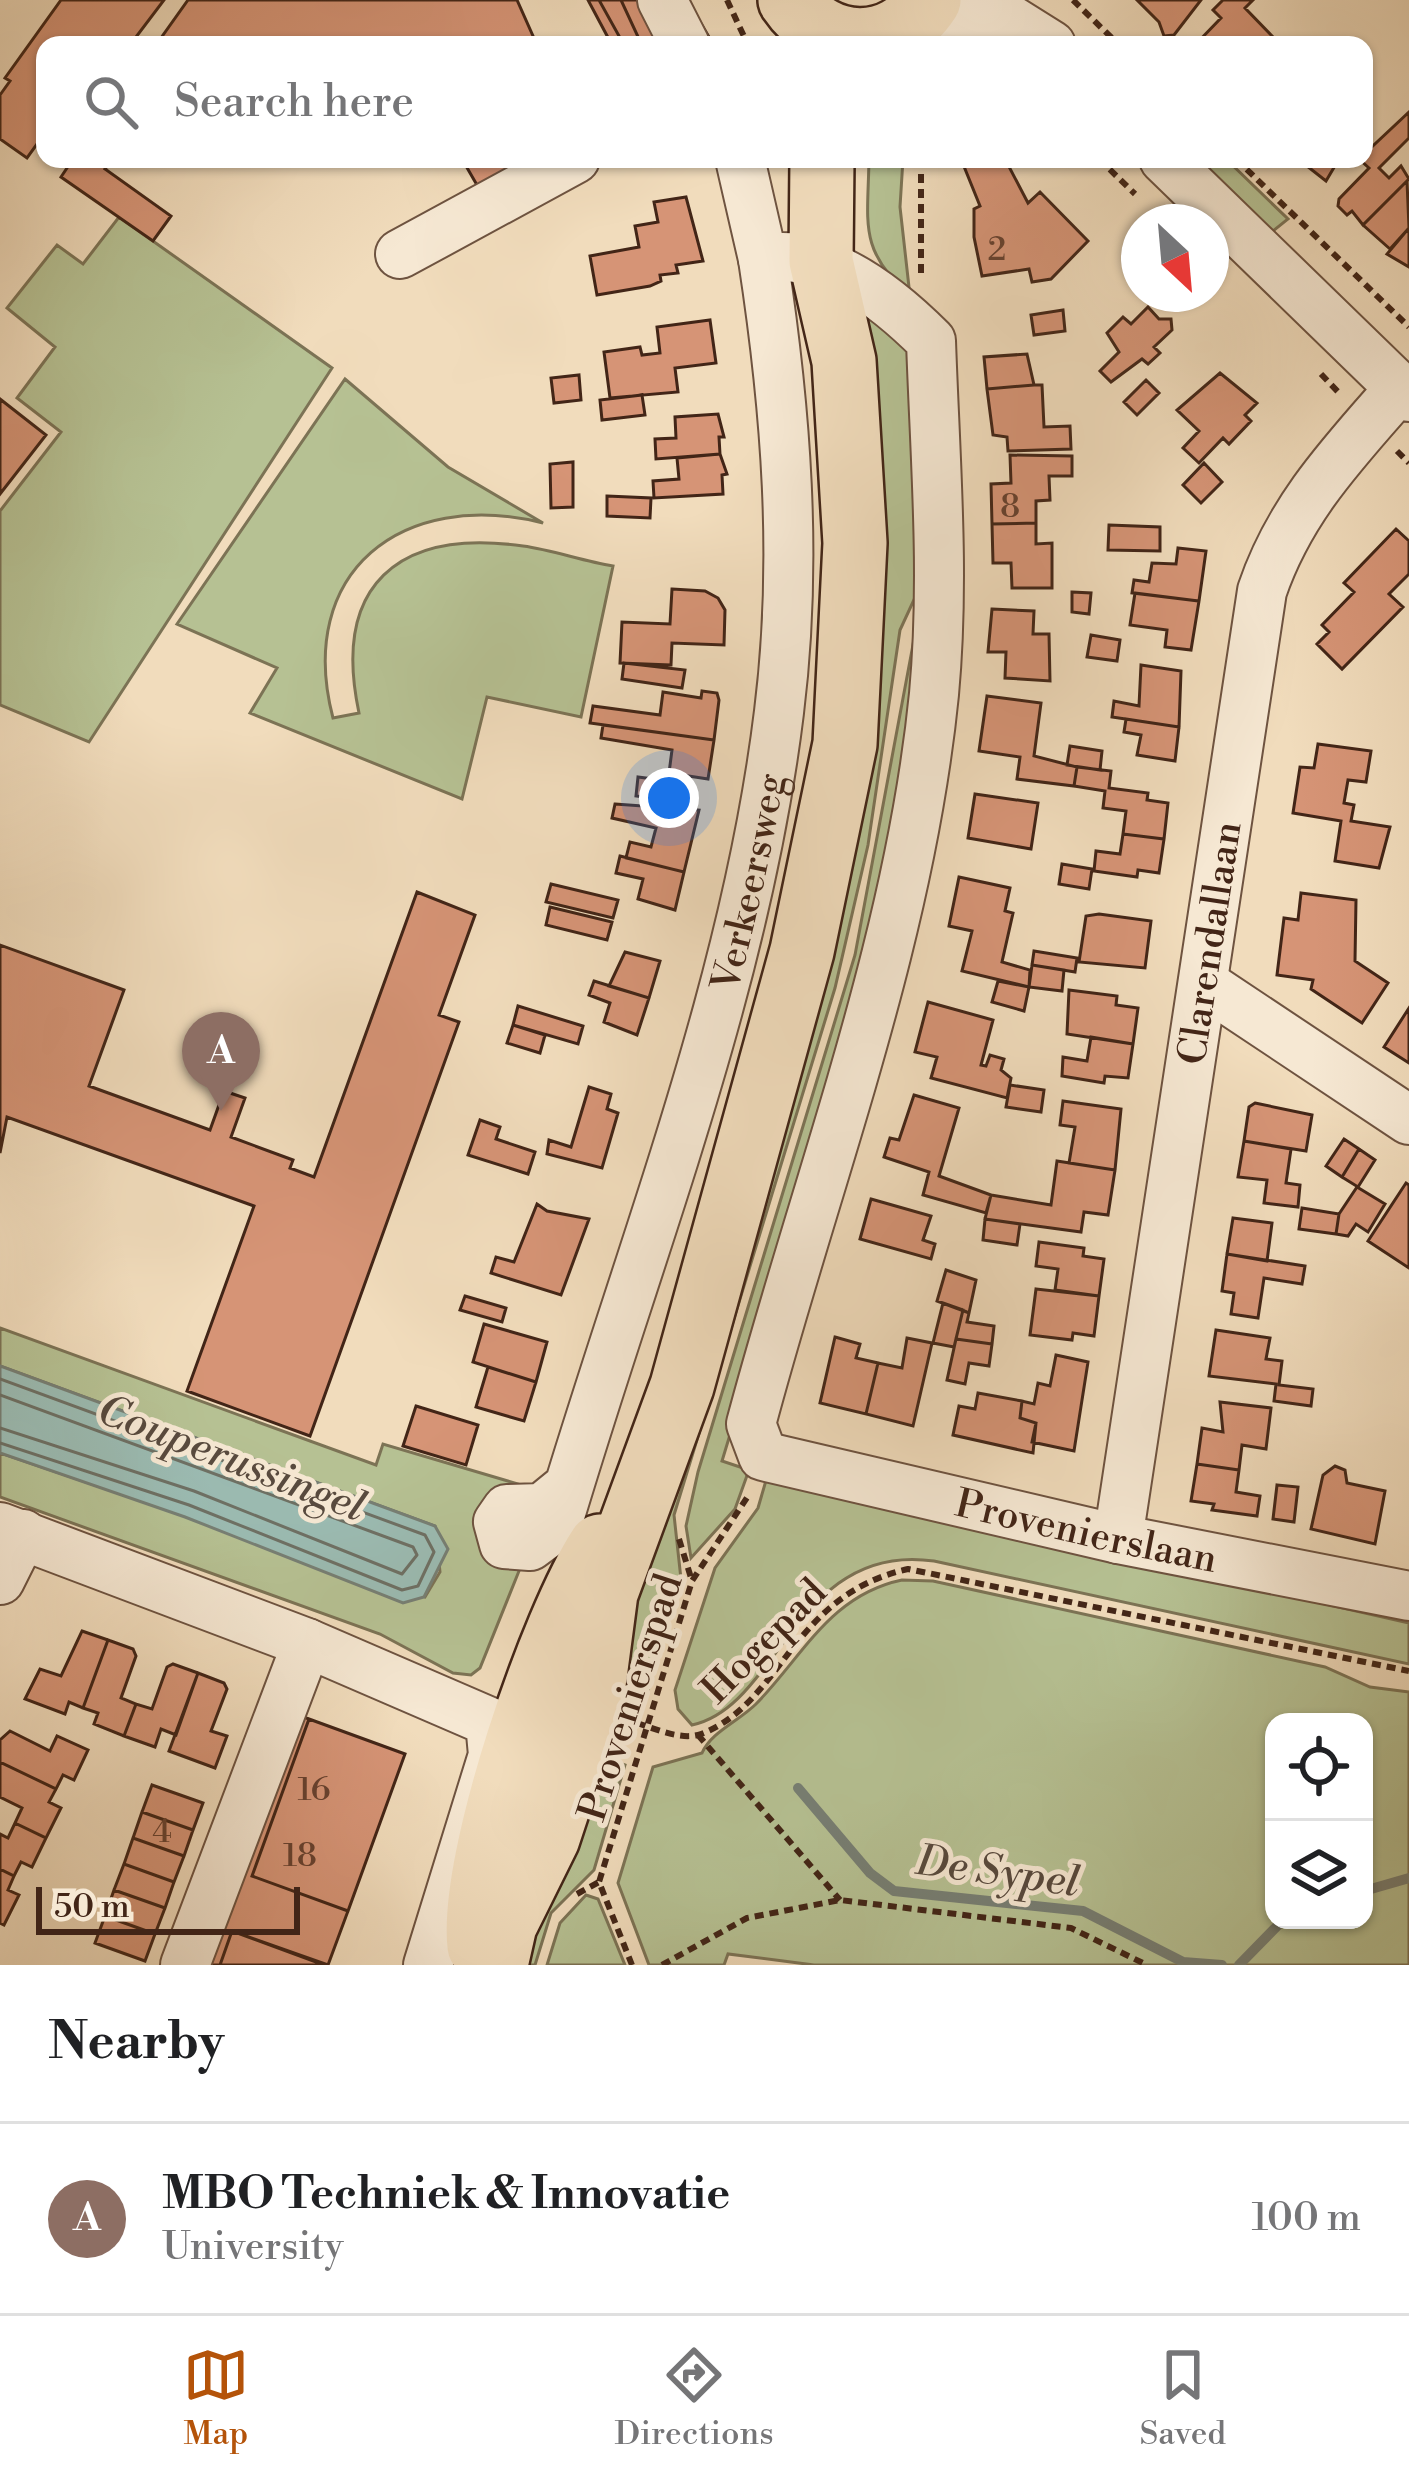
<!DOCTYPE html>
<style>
:root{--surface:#fff;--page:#f2f2f2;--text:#202124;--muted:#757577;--line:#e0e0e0;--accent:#b45309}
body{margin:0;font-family:"Libre Bodoni",serif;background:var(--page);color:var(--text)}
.controls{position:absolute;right:36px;bottom:36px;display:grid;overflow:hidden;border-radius:24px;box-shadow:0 3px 9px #0004}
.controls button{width:108px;height:108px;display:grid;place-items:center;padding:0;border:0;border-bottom:3px solid var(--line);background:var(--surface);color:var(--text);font:60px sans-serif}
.compass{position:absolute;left:1121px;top:204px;width:108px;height:108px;border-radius:50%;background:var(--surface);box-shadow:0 3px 9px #0004;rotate:154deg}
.scale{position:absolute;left:36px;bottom:30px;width:264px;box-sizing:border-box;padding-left:12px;border:6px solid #422517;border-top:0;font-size:33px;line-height:42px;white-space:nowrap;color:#422517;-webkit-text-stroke:9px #f6e8d3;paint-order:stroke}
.you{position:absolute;left:669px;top:798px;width:42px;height:42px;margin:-30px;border:9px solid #fff;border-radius:50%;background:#1a73e8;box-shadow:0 0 0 18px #1a73e833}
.badge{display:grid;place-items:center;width:78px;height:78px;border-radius:50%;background:var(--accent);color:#fff;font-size:39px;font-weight:700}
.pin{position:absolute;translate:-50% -99px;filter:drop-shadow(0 3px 6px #0008)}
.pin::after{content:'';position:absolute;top:63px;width:42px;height:36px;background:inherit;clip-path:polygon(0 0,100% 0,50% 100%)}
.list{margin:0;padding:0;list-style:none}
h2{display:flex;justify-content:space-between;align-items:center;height:156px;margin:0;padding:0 48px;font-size:51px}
h2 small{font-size:39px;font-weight:400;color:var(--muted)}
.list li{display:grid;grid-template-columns:78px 1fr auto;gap:36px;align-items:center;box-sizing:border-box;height:192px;padding:0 48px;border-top:3px solid var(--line)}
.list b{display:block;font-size:45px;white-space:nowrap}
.list p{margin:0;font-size:39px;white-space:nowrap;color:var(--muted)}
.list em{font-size:39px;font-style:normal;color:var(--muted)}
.icon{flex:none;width:66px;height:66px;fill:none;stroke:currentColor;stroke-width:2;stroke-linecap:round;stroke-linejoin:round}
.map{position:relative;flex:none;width:1409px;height:1965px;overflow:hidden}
.search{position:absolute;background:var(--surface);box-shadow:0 3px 9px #0004;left:36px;right:36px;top:36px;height:132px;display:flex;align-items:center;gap:30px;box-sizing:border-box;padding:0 42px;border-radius:24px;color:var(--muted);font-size:45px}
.sheet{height:348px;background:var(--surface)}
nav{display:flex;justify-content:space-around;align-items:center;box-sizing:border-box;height:168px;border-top:3px solid var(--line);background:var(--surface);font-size:33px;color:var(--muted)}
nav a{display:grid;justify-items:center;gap:6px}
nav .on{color:var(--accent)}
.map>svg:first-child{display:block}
</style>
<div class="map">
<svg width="1409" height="1965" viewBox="0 0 1409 1965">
<rect width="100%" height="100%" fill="#f1dcbc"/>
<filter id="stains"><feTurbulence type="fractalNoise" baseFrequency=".00167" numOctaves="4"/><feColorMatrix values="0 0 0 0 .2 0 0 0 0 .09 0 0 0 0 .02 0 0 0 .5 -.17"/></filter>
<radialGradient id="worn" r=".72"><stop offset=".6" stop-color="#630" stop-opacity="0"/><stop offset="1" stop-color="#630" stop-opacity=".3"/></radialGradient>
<path fill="#b6c193" stroke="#7c7355" stroke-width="3" fill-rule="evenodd" d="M869,159H903L900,207L910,296C858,250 868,224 869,159Z
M1193,159H1226L1288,219L1268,235Z
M119,217L332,368L89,742L0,705V511L61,432L17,398L55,347L7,308L57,245L83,264Z
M868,313L915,354L925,576L900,630L868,845L835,988L674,1515L681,1579L647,1693L623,1706L609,1679L760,1186L868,360Z
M345,379L448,467L543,523C402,488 295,572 333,718L359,713C332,586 397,528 523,546C553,550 582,561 613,566L581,717L487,697L462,799L250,713L277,668L177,624Z
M918,618L923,650L853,1029L722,1461L749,1470L735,1509L691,1558L686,1526L698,1472L855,955Z
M0,1328L376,1465L383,1444L525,1486L519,1571L480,1668L471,1675L453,1673L380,1634L0,1497V1453L425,1597L440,1572L435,1526L0,1366Z
M767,1477L1409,1623V1664L934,1561C796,1541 779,1707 692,1725L678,1709L675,1690L715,1568L758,1508Z
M902,1580L933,1581L1325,1667L1370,1687L1409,1692V1965H814L728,1954L724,1965H649L618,1883L653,1767L702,1753C711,1732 739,1721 756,1704C803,1656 830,1595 902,1580ZM1364,1722V1920H1274V1722Z
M611,1734L619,1746L616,1762L625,1765L594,1870L551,1913L535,1965H510Z
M586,1895L598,1899L625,1965H547L560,1923Z"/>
<path fill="#9bbbb2" stroke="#777f74" stroke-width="3" d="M0,1366L435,1526L448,1549L424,1597L403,1603L185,1517L0,1453Z"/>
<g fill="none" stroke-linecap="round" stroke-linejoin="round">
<path stroke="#6e7064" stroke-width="3" d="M0,1379L425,1535L434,1552L418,1586L402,1590L189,1505L0,1443
M0,1395L413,1547L417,1555L402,1574L194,1491L0,1428"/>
<path stroke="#777f74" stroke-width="10" d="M798,1788L870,1873L894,1891L1083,1911L1183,1962L1222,1965
M1364,1891L1409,1878
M1239,1965L1283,1920"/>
</g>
<path fill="#d69476" stroke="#422517" stroke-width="3" d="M61,0H164L130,45H45V133L27,158L0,139V95L10,81L5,78Z
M188,0H517L537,45H156Z
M588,0H621L640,41L612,45Z
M599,0H687L712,42L624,45Z
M1137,0H1201L1174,35L1164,36L1159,22Z
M1223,0H1253L1245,8L1272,36L1263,45H1195L1221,18L1213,10Z
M1409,112V138L1379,168L1389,178L1401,166L1409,179L1363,225L1352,211L1347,215L1338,206L1339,199L1369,168L1359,159Z
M73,159H113L105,169L171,216L153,241L61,177Z
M462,159H543L481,192Z
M961,159H1005L1028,203L1040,192L1088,241L1051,279L1032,282L1029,269L982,276L974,237V209L980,206Z
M1298,159H1339L1326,181Z
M1407,181L1409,228L1390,249L1363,225Z
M686,197L703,261L676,265L678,273L660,275L661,281L650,286L597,295L590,256L639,247L635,226L658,222L654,202Z
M1409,228V267L1387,254Z
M1148,307L1159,319H1171L1172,330L1154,347L1160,353L1148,364L1142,359L1111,382L1100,371L1119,352L1107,333L1123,317L1131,324Z
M1063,310L1065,331L1034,335L1031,315Z
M710,320L716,363L675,368L678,392L610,398L604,352L640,347L642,355L660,353L657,327Z
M1027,354L1034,385L987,389L984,357Z
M1220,373L1257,403L1245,415L1251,421L1229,444L1223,438L1199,463L1183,448L1199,431L1177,410Z
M579,375L581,400L554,403L551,378Z
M1146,380L1159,393L1137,415L1124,402Z
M1034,385H1042L1044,427L1070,426L1071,449L1008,451L1007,437L993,435L987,389Z
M642,395L645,415L602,420L600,400Z
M0,399L46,435L0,494Z
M718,414L724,437H719L720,454L656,459L655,439L676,438L675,417Z
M720,454L727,474L722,475L723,494L654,498L653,481L679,479L677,458Z
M1010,455L1072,456V476H1049L1050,500L1036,501V523L992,524L991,484L1011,483Z
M573,462V507L551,508L550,464Z
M1204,463L1222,482L1201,503L1183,485Z
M607,496L651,498L650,518L607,516Z
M1036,523V544L1052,543V588H1012L1011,563H993L992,524Z
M1109,525L1160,527V551L1108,550Z
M1396,529L1409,541V574L1389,594L1403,607L1342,669L1317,644L1329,632L1322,625L1354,592L1344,583Z
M1178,548L1206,551L1199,601L1132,593L1134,580L1149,582L1152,563L1176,564Z
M672,589L705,591L718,598L725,610L724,645L672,643L671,665L620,663L622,622L670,624Z
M1072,592L1091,593L1089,614L1072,612Z
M1135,593L1199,601L1191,650L1165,647L1167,630L1130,625Z
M992,609L1034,611L1033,634H1049L1050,681L1005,678L1006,652H988Z
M1091,635L1120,640L1117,661L1087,657Z
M624,663L685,670L682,688L622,679Z
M1141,665L1181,671L1179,727L1112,717L1114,701L1139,706Z
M702,691L717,693L719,700L714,740L590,723L593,706L660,715L663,692L701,698Z
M987,696L1041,703L1034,756L1077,767L1074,786L1017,779L1020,757L979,751Z
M1126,719L1179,727L1175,761L1137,755L1141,735L1124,732Z
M603,725L714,740L708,779L669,773L672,750L601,738Z
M1318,744L1371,751L1366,782L1348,780L1344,803L1354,805L1351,821L1390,827L1379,868L1335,861L1341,821L1293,813L1300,767L1314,768Z
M1070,746L1102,751L1100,770L1067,765Z
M1077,767L1111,771L1109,788L1148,793L1147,800L1168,803L1164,839L1123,834L1126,811L1103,808L1105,791L1074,786Z
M638,777L670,781L668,800L636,796Z
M975,794L1038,803L1031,849L968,838Z
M615,804L699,810L684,872L626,858L630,842L651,847L656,828L612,818Z
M1123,834L1164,839L1159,873L1138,870L1137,877L1094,871L1096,851L1120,854Z
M620,856L684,872L675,910L638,899L643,879L616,873Z
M1062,864L1092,869L1089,889L1059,884Z
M959,877L1010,888L1005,911L1013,913L1002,962L1030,970L1029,987L962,971L972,931L949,926Z
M551,884L618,900L613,918L546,902Z
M417,892L475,915L439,1015L459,1022L310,1436L187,1391L254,1206L7,1117L0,1153V945L124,990L89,1086L210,1130L224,1091L245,1098L231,1137L293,1160L290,1168L314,1177Z
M1301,893L1356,900L1355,961L1388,983L1362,1023L1311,989L1313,980L1277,975L1284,918L1298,920Z
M550,907L612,922L607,940L546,925Z
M1099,914L1151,921L1145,968L1079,962L1086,916Z
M1034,951L1077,958L1075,972L1032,965Z
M625,952L660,961L649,998L609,986Z
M1032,965L1064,970L1062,991L1029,987Z
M594,981L649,998L637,1035L604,1022L610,1003L589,995Z
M998,981L1029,987L1024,1011L992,1002Z
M1069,990L1117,996L1116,1005L1138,1008L1133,1044L1067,1034Z
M928,1002L993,1020L981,1065L986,1066L990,1055L1004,1059L1001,1070L1011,1078L1007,1098L931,1078L937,1057L915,1052Z
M518,1006L583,1026L578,1044L513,1025Z
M1409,1008V1063L1384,1047Z
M513,1025L545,1035L540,1053L507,1043Z
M1091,1037L1133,1044L1128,1078L1105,1076L1104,1083L1062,1076L1063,1057L1087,1061Z
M1010,1085L1044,1090L1041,1112L1006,1107Z
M589,1087L611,1094L607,1109L618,1113L602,1168L547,1154L549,1140L571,1147Z
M914,1095L959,1108L939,1176L991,1195L986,1213L923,1195L929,1172L884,1157L890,1138L899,1140Z
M1063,1101L1121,1109L1115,1170L1069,1163L1075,1127L1060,1125Z
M1255,1103L1312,1115L1306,1151L1244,1141L1249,1107Z
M480,1120L500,1127L496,1139L535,1152L528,1174L468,1155Z
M1344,1139L1359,1149L1342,1177L1326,1166Z
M1244,1141L1291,1149L1286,1183L1300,1185L1298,1207L1264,1203L1267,1180L1238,1177Z
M1359,1149L1375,1160L1358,1187L1342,1177Z
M1057,1161L1115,1170L1108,1215L1084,1212L1081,1232L985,1219L991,1195L1051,1205Z
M1406,1183L1409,1185V1268L1368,1241Z
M1357,1187L1385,1204L1368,1232L1356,1224L1348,1236L1336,1234L1339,1214Z
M871,1199L931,1216L923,1240L935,1244L931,1259L860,1239Z
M537,1204L547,1211L589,1219L561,1295L491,1273L496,1257L514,1262Z
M1302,1208L1339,1214L1336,1234L1299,1229Z
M1233,1218L1272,1223L1267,1261L1227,1254Z
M985,1219L1020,1224L1017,1245L983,1240Z
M1039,1242L1084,1248L1083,1256L1104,1259L1099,1296L1055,1290L1058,1269L1036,1266Z
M1227,1254L1305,1266L1302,1284L1264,1278L1258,1318L1231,1314L1234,1293L1222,1291Z
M946,1270L976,1280L969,1313L937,1301Z
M1036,1289L1099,1296L1094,1336L1073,1333L1072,1340L1030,1335Z
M465,1296L506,1308L502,1322L460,1310Z
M943,1303L963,1310L954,1347L933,1343Z
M963,1310L969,1313L967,1322L994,1326L992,1344L956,1339Z
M484,1324L547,1342L536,1382L473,1362Z
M1216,1330L1270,1338L1266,1359L1282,1361L1279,1385L1313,1389L1311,1406L1274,1401L1276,1384L1209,1376Z
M835,1337L860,1344L856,1358L878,1363L866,1414L820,1403Z
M907,1338L932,1343L913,1426L866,1414L878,1363L902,1368Z
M956,1339L992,1344L989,1366L969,1363L965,1384L947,1380Z
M1056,1355L1088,1362L1074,1451L1032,1442L1036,1423L1020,1418L1022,1401L1034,1404L1038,1383L1050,1386Z
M488,1367L536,1382L524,1421L476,1407Z
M978,1393L1022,1401L1020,1418L1036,1423L1033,1453L953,1435L959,1406L975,1409Z
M1220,1402L1271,1408L1266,1449L1242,1445L1239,1470L1197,1464L1202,1428L1223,1432Z
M416,1406L478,1425L466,1465L403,1446Z
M1197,1464L1239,1470L1236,1492L1260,1496L1257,1516L1212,1510L1214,1504L1191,1501Z
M1335,1466L1345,1470L1347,1483L1385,1491L1375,1544L1311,1529L1323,1475Z
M1277,1485L1298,1487L1294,1522L1273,1519Z
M82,1631L108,1640L83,1708L69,1702L65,1714L25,1699L40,1669L61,1676Z
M108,1640L133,1649L136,1656L121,1698L136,1704L124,1736L94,1724L98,1713L83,1708Z
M173,1664L198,1673L176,1735L161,1729L155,1747L124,1736L136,1704L152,1709L167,1667Z
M198,1673L224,1683L227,1689L211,1731L227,1736L215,1768L169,1751Z
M294,1713L309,1719L252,1876L348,1911L328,1965L232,1931L220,1965H203Z
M309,1719L405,1754L348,1911L252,1876Z
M10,1731L50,1751L57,1736L88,1750L74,1780L63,1775L56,1789L0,1762V1740Z
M0,1762L56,1789L49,1802L61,1808L46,1838L15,1823L22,1808L0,1797Z
M152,1785L203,1803L193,1830L142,1812Z
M142,1812L193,1830L184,1856L133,1838Z
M15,1823L46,1838L32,1867L21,1862L14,1876L0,1869V1834L8,1838Z
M133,1838L184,1856L174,1882L124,1864Z
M124,1864L174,1882L165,1908L114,1890Z
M0,1869L14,1876L8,1890L19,1895L4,1925L0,1923Z
M114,1890L165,1908L155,1934L105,1916Z
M105,1916L155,1934L145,1961L95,1943Z
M232,1931L324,1965H220Z"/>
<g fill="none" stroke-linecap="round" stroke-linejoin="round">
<defs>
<g id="minor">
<path d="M662,0L685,45"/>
<path d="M979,0L1051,45"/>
<path d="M921,13L985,45"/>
<path id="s1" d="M740,159L763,259C824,246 889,299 931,341C935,458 945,577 934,694C909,945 815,1183 751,1424L763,1456L1118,1539L1409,1596"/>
<path d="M1164,159L1409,397"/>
<path d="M400,254L575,159"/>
<path d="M1203,983L1409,1120"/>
<path id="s2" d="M569,1486L542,1508L507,1509L498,1522L504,1544L530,1546L557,1526C636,1258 745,991 779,712C798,560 786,409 763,259"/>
<path d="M0,1527L307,1643L490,1722L493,1755L428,1965"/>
<path id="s3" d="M1118,1539L1262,591C1290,508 1344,452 1400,388"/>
<path d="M0,1580L23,1534"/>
<path d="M185,1965L307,1643"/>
</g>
<path id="major" d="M790,0C825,52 894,54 929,0
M479,1946C469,1860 552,1619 600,1546
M496,1965L505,1925L548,1838L591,1707L606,1593L682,1386L802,951L845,744L855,543L844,361L821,261L822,159"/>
</defs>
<use href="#minor" stroke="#6e5340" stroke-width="52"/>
<use href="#major" stroke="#422517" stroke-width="68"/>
<path stroke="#422517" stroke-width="6" stroke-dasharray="9 6" stroke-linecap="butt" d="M727,0L748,45
M1073,0L1119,45
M921,159V278
M1099,159L1135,194
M1236,159L1409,327
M1321,374L1341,395
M1397,451L1409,463
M679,1539L692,1581
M637,1723C656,1729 682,1741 701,1734C783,1703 791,1595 908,1569L1409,1671
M698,1735L840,1900
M577,1894L599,1882
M632,1965L599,1882L692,1581L750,1493
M662,1965L747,1918L840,1900L1071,1928L1147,1965"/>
<use href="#minor" stroke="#f6e8d3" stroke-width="48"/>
<use href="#major" stroke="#f1dcbc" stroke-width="63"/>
</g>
<g text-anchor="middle" stroke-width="10" stroke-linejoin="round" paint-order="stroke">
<g font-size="33" fill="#67412f">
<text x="997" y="260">2</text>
<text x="1010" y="517">8</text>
<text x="314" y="1800">16</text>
<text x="162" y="1842">4</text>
<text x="300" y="1866">18</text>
</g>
<g font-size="39" fill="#422517" stroke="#f6e8d3">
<text dy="14" stroke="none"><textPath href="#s2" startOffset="840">Verkeersweg</textPath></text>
<text dy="14" stroke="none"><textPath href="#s3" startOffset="603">Clarendallaan</textPath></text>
<text dy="14" stroke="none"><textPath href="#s1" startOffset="1770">Provenierslaan</textPath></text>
<text transform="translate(763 1640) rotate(-45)" y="14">Hogepad</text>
<text transform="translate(629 1697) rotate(-72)" y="14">Provenierspad</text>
</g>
<g font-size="42" font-style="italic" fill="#584a3e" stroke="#f6e8d3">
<text transform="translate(232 1457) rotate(21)" y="15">Couperussingel</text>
<text transform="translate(998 1870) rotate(8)" y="15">De Sypel</text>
</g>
</g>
<rect width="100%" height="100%" filter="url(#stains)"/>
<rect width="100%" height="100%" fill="url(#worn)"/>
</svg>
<div class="controls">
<button><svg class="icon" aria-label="locate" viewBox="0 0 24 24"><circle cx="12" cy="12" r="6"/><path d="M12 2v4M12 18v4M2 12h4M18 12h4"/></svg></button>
<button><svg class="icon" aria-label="layers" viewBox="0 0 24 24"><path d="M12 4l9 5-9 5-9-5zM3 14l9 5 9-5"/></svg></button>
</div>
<svg class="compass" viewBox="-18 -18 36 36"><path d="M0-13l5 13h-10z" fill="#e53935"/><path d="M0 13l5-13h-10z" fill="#757577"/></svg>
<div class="scale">50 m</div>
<div class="you"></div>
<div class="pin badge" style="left:221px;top:1111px;background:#8d6e63">A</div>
<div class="search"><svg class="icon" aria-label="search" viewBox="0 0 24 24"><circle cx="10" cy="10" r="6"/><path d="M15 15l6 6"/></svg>Search here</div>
</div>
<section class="sheet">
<h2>Nearby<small></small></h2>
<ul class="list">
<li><span class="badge" style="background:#8d6e63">A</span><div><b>MBO Techniek &amp; Innovatie</b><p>University</p></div><em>100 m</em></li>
</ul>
</section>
<nav>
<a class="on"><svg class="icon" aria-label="map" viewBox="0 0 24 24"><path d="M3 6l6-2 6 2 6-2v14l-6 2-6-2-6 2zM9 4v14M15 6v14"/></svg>Map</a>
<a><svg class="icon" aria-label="directions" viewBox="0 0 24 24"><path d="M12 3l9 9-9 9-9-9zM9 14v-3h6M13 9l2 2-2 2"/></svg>Directions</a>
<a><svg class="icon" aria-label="saved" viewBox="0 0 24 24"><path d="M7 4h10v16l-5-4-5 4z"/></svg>Saved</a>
</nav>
